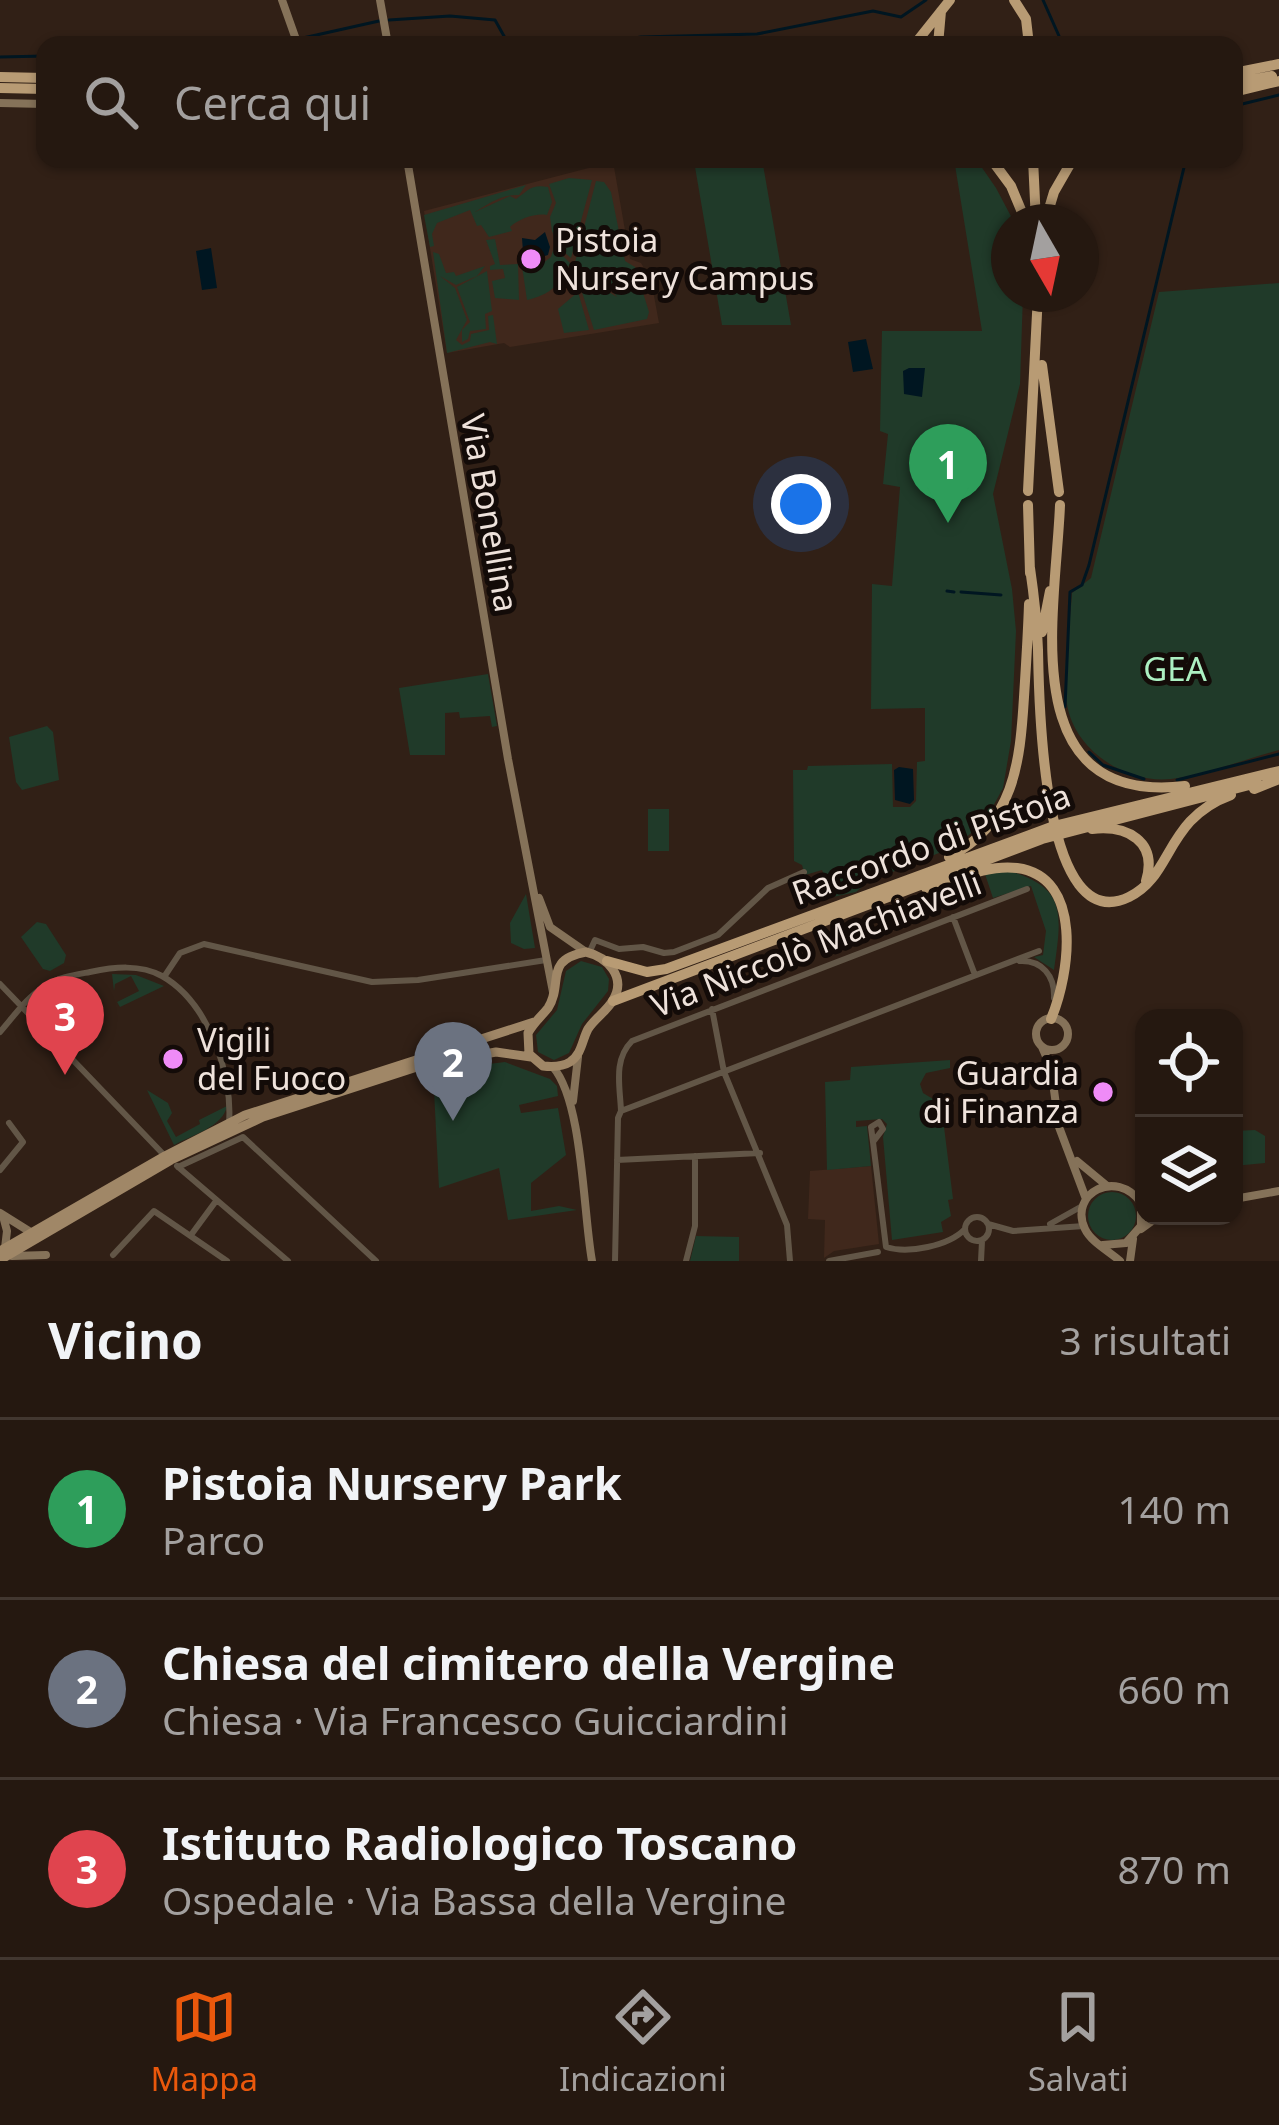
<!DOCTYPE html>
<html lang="it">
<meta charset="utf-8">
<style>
:root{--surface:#251810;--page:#31251e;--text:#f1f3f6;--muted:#a3a09f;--line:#423730;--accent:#ea580c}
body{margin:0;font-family:"Noto Sans",sans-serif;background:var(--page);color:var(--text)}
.controls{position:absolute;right:36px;bottom:36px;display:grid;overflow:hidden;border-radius:24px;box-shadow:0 3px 9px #0004}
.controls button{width:108px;height:108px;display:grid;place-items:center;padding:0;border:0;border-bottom:3px solid var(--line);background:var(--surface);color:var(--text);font:60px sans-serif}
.compass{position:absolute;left:991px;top:204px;width:108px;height:108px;border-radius:50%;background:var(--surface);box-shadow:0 3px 9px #0004;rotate:171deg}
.you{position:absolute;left:801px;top:504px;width:42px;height:42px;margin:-30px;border:9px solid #fff;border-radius:50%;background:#1a73e8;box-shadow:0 0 0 18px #1a73e833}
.badge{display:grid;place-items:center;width:78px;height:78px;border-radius:50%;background:var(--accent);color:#fff;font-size:39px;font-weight:700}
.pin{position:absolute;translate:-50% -99px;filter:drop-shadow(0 3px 6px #0008)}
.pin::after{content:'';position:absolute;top:63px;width:42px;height:36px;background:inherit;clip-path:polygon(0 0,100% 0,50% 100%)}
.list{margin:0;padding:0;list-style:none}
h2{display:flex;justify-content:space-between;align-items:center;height:156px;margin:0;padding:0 48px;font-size:51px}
h2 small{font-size:39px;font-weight:400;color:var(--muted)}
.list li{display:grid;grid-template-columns:78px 1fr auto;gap:36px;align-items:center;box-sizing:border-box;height:180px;padding:0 48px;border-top:3px solid var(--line)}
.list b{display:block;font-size:45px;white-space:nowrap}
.list p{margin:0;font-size:39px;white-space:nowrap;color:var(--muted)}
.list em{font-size:39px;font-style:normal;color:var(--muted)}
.icon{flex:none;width:66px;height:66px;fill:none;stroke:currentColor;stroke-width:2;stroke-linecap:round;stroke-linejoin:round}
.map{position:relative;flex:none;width:1279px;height:1261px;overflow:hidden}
.search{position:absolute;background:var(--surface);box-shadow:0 3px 9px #0004;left:36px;right:36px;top:36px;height:132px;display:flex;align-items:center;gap:30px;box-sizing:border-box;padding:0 42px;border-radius:24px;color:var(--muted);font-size:45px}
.sheet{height:696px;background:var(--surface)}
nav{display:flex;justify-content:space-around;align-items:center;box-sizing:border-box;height:168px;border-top:3px solid var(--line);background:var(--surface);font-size:33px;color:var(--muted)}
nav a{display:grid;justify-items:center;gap:6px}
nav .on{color:var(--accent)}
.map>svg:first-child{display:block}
</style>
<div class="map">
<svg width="1279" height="1261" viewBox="0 0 1279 1261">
<rect width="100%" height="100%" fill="#312016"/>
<path fill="#40281c" d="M604,164L614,167L630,259L641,263L651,280L659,323L510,347L504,343L447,353L424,211Z
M871,1166L879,1244L834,1251L824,1258L825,1220L808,1219L810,1171Z"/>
<path fill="#203a29" d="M680,159H762L791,325H722L694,161Z
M954,159H976L996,188L1014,222H1009V294H1023L1020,384L993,494L1012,589L1016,631L1011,741L1003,788L985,821L956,846L868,882L856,892L833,897L822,870L805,875L802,865L794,861L793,770H807L808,766L892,764L893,807H910L916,801L917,762L925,761V708L871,709L872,584L892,586L900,487L883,484L888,434L880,431L882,331H982Z
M569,178L592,180L571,258L558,247L552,231L550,217L556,203L549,184Z
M596,181L604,182L611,192L625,261L635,267L649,312L647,319L594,330L581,289L597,285L617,297L607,284H579L574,266Z
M526,185L519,195C502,194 488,204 475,212L510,196L516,199C529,190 531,184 548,187L552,202L547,215C535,213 519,219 510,227L512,231L489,237L481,225L477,226L470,210L437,223L432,234L434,246L430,247L424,215Z
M495,239L500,265L518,264L519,300L495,298L492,281L505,278L503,269L490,270V266L495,264L486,240Z
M554,247L570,263C561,284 550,295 527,300L520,253L527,260L543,263L551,257Z
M433,252L439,254L446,273L454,272L456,276L485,266L477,276L456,285L440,276L455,288L467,320L456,340L462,345L470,341L471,334L489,330L488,316L493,315L497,344L490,342L447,353Z
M487,271L492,311L485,314L486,329L470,331L468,339L462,342V330L470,322L457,287Z
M1279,283V750C1244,759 1206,775 1171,779C1126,784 1074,750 1067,704C1062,669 1070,628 1072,593L1091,578L1159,292Z
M578,292L589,330L564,333L558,309Z
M488,674L497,726L492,727L490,716L460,718L459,712L445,713V755H410L399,688Z
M47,726L53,732L59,780L22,790L16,782L9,737Z
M648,809H669V851H648Z
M1006,870C1067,887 1062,913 1054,970L1034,957L1043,955L1046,931L1031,886L993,898L985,874Z
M526,894L535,948L524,949L511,943L510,923Z
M37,922L46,924L66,955L64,963L50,971L43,969L21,937Z
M581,961L602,967L609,979L608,991L582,1024L569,1053L554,1060L538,1052L536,1035L557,1010L566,971Z
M112,974L136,975L164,986L120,1007L117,1002L139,991L131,976L115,984L114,991Z
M950,1060V1068L926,1073L920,1084L923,1093L938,1102L942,1111L953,1199L948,1200L951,1216L941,1222L943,1232L892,1240L883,1137L887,1124L882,1119L856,1121V1127L867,1126L871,1166L827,1170L825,1082L850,1080L851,1067Z
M505,1062L550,1079L557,1086L558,1096L519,1105L521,1113L558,1108L566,1155L531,1183V1211L559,1206L577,1210L508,1220L499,1168L439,1188L433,1071Z
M147,1090L168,1103L172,1113L167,1121L176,1137L200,1124L199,1120L227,1106C223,1127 192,1135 174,1145Z
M1255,1130L1265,1136V1163L1234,1166V1131Z
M1088 1216a24 24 0 1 1 48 0a24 24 0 1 1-48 0Z
M696,1236L739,1237V1261H690Z"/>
<path fill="#001621" d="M545,232L550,247L548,255L535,259L523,252L522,238L535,240Z
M211,248L217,288L202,290L196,251Z
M866,339L873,369L853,372L848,342Z
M909,368H925L922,397L904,394L903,371Z
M899,767L913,769L914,800L910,804L895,800L894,770Z"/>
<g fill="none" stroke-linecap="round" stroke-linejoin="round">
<path stroke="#001621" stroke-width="3" d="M1043,0L1063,45
M389,20L450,16L495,20L509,45
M303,38L379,21
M254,45L286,40
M625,45L628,39L641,37L757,34L873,11L901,17L926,0
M0,57L45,56
M1234,106L1279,95
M947,591L954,592
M961,592L1001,595
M1065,707L1070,592L1082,585L1089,565L1186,159
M1089,752L1103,765L1144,779
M1177,780L1279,754"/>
<path stroke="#625647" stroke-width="6" d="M953,917L975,975
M589,953L595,940L619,949L643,947L664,953L674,952L718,935L768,888L804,872
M1020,961C1042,960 1055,976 1054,998
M164,977L180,953L204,944L372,982L418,980L546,960
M0,984L165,1156
M712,1009L724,1072L787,1225L790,1261
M0,1032C14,1016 27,997 45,986C59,977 74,975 90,972C114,967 140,964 162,976C208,1002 233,1074 229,1123
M621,1111L1039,951
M879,1122L883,1129L873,1142L871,1127Z
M873,1142L886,1247C908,1254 949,1246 965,1229
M617,1160L760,1153
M177,1166L288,1261
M178,1167L243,1137L376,1261
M0,1170L23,1142L9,1123
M965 1229a12 12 0 1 1 24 0a12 12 0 1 1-24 0Z
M988,1224L1013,1231L1084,1226
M1050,1224L1084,1205
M191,1235L216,1201
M113,1255L154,1211L227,1261
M615,1261L618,1118L621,1111C620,1086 613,1060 632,1041L1027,889
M686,1261L695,1226V1156
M829,1261L878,1252
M981,1261L982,1241"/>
<path stroke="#857259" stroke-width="8" d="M282,0L298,45
M380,0L388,45
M0,103L45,104
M407,159L508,759L553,992
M539,898L550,927L586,952
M1036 1034a16 16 0 1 1 32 0a16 16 0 1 1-32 0Z
M1042,1047L1051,1068L1059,1127L1086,1199
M553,1067C583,1102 583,1212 592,1261
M573,1101L578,1057
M1077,1161L1106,1185
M1234,1199L1279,1191
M0,1213L32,1233
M3,1216L7,1231L5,1248
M1141,1229L1159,1216
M1103,1245L1126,1243L1141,1226V1203C1117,1168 1068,1193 1085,1229C1091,1242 1109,1251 1120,1261
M12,1256L46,1255
M1130,1261L1133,1239"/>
<path stroke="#a08767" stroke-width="9" d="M586,952C607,957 627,977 613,1000C607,1011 595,1018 588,1029C582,1040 582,1054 570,1062C562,1067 552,1067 543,1066L529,1054L528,1033C534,1022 541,1017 548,1008C564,983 543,960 586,952Z
M0,1251L165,1156L245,1115L534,1022
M0,1260L171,1160L263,1117L423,1065L496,1052L531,1057"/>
<path stroke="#b89b74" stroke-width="10" d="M1014,0L1026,19L1029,45
M914,45L950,0
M938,45L941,11
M1234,73L1279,64
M0,77L45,78
M1234,83L1272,76
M0,88L45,89
M1234,92L1279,81
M991,159L1011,186L1026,222
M1033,159L1036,222
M1045,222L1054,192L1073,159
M1042,365L1059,492
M1028,491L1038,294
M1028,505L1030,573
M1060,505C1056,611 1012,806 1185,786
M1030,568C1034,595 1037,623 1038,650C1039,692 1040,940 1129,897C1173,876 1165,819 1231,795
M1042,632L1050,591
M1254,789L1279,779
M1092,829C1127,825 1158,841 1146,881
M949,857C1014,824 1020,763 1024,697C1026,666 1028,635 1029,604
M926,888C954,880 988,864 1017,868C1084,877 1070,974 1051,1019
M607,961L647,972L666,969L1054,826L1279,771
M613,1001L1042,839L1257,783"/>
</g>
<g fill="#ef8bf7" stroke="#130b08" stroke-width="4.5">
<circle cx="531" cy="259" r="12"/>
<circle cx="173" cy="1059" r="12"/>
<circle cx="1103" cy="1092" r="12"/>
</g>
<g text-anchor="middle" stroke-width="10" stroke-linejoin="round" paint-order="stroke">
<g font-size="33" fill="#eee2db" stroke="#130b08" text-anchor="start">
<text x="555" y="252">Pistoia<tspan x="555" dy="38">Nursery Campus</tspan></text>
<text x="197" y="1052">Vigili<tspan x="197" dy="38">del Fuoco</tspan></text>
<text x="1079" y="1085" text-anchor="end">Guardia<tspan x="1079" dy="38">di Finanza</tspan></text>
</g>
<g font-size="33" fill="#eee2db" stroke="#130b08">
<text transform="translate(490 513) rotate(80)" y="12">Via Bonellina</text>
<text transform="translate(931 844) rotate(-20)" y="12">Raccordo di Pistoia</text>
<text transform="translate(816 944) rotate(-21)" y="12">Via Niccolò Machiavelli</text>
</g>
<g font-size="33" fill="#acf0c2" stroke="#130b08">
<text x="1175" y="681">GEA</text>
</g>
</g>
</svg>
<div class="controls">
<button><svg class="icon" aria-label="locate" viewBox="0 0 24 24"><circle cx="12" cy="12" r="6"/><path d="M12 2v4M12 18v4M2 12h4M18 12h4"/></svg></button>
<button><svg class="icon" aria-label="layers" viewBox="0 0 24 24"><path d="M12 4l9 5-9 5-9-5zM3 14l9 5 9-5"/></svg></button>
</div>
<svg class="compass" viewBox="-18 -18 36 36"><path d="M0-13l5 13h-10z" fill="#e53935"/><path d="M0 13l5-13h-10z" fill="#a3a09f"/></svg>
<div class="you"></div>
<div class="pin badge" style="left:948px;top:523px;background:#2e9e5b">1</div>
<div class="pin badge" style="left:453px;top:1121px;background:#6b7280">2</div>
<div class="pin badge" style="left:65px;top:1075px;background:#e0444e">3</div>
<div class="search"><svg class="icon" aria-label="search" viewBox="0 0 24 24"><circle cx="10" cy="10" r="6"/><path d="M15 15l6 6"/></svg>Cerca qui</div>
</div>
<section class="sheet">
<h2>Vicino<small>3 risultati</small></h2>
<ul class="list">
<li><span class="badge" style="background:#2e9e5b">1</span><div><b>Pistoia Nursery Park</b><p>Parco</p></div><em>140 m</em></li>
<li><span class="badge" style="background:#6b7280">2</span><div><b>Chiesa del cimitero della Vergine</b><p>Chiesa · Via Francesco Guicciardini</p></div><em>660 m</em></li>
<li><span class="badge" style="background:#e0444e">3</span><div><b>Istituto Radiologico Toscano</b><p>Ospedale · Via Bassa della Vergine</p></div><em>870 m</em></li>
</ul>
</section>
<nav>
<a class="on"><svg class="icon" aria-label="map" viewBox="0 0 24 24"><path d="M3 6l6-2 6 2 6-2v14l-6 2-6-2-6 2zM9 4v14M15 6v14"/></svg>Mappa</a>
<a><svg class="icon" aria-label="directions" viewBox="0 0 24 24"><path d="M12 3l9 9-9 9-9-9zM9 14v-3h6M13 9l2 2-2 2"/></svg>Indicazioni</a>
<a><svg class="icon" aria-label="saved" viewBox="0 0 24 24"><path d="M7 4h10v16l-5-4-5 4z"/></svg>Salvati</a>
</nav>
